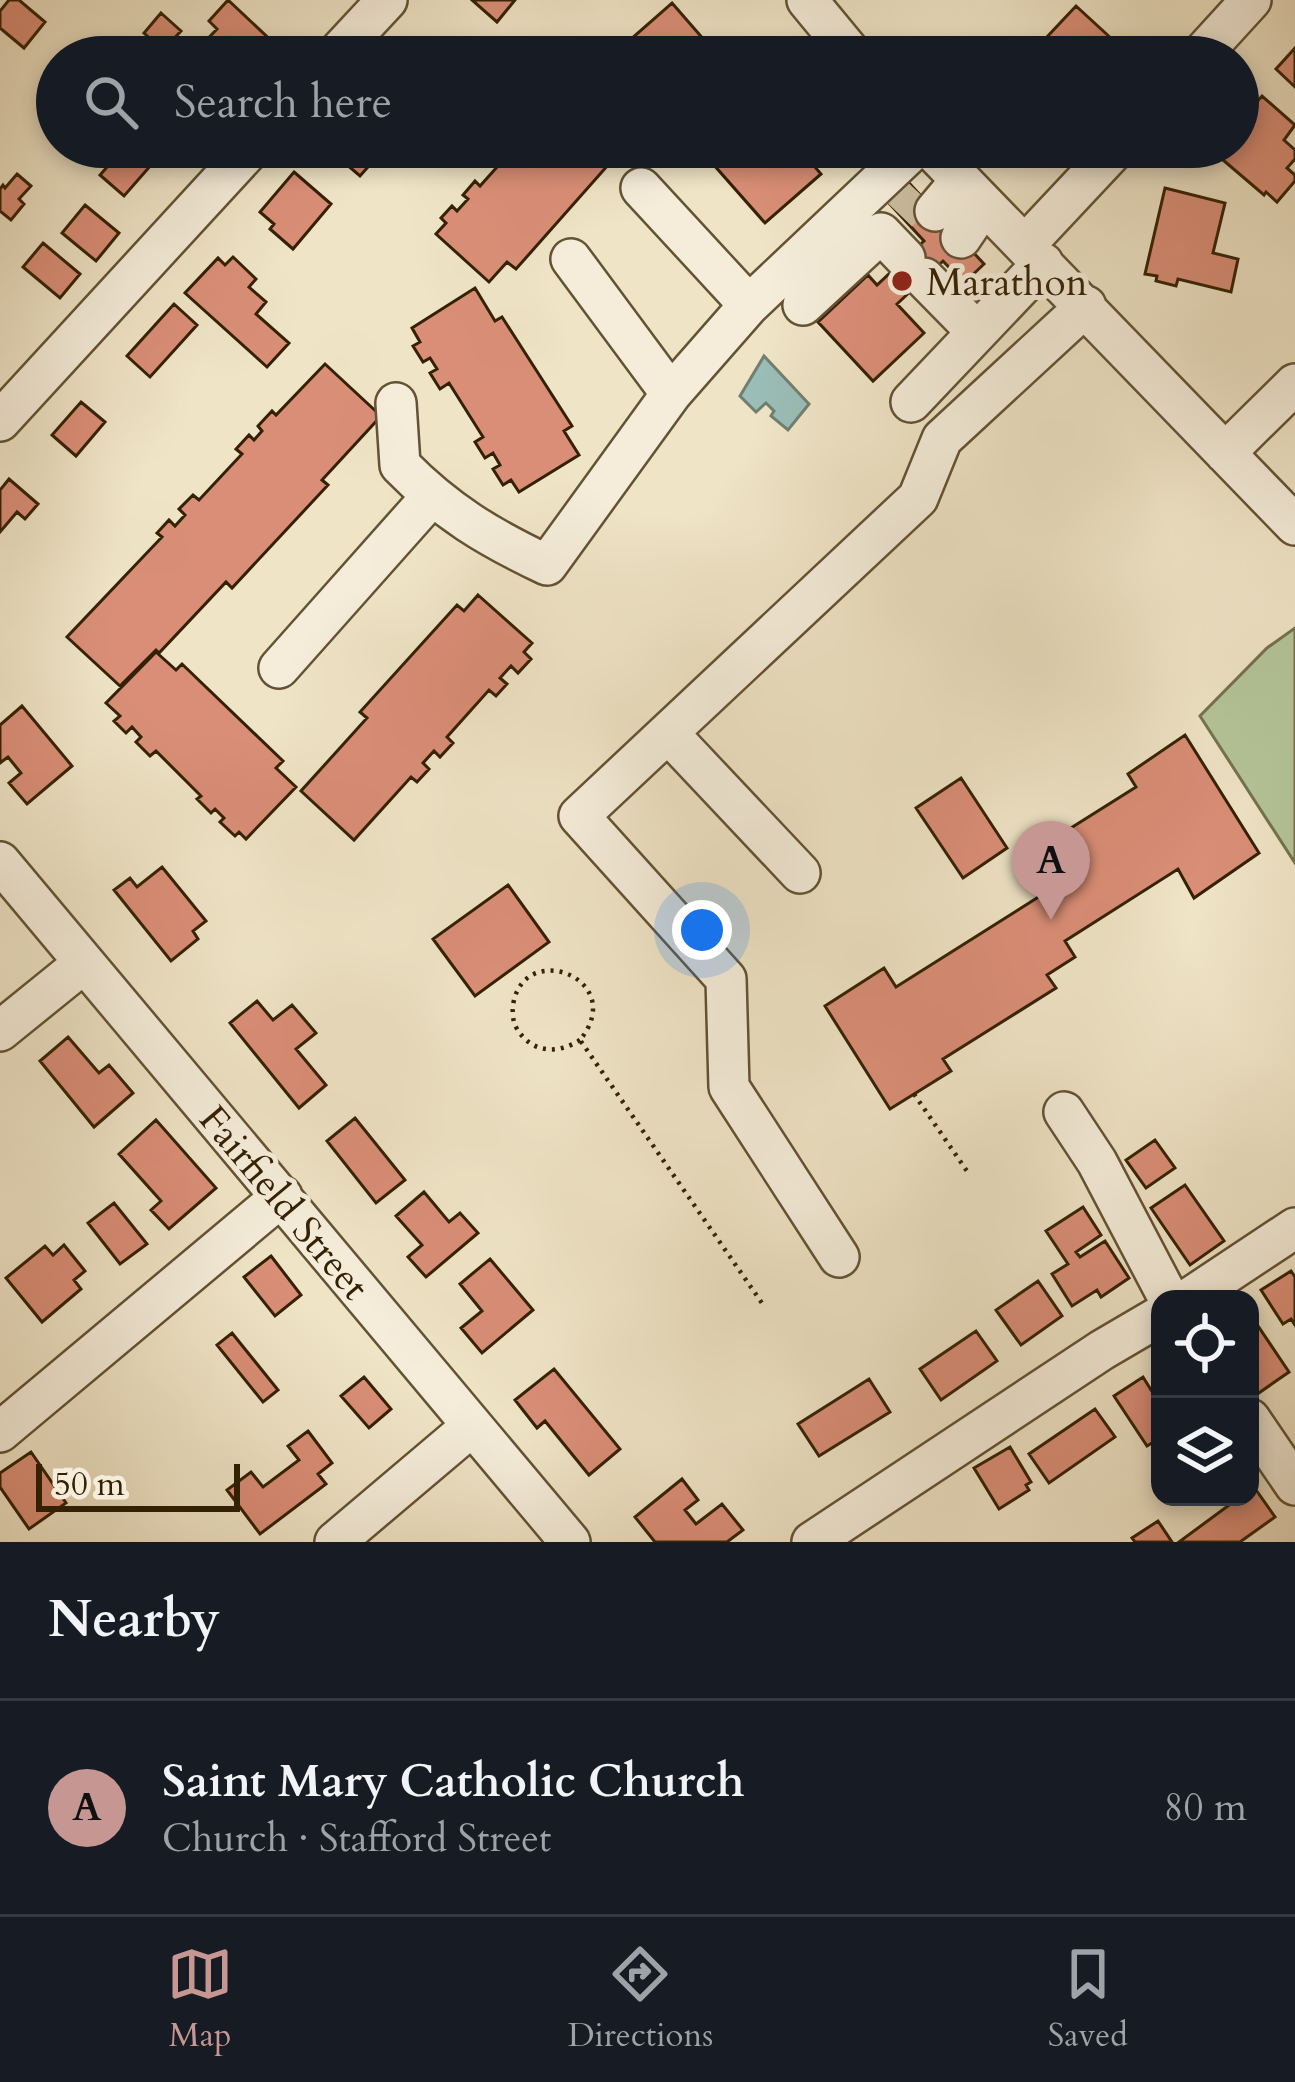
<!DOCTYPE html>
<meta charset="utf-8">
<style>
:root{--surface:#171b24;--page:#20242c;--text:#f1f3f6;--muted:#9ea1a6;--line:#363941;--accent:#c59692}
body{margin:0;font-family:Cardo,serif;background:var(--page);color:var(--text)}
.controls{position:absolute;right:36px;bottom:36px;display:grid;overflow:hidden;border-radius:24px;box-shadow:0 6px 18px #0003}
.controls button{width:108px;height:108px;display:grid;place-items:center;padding:0;border:0;border-bottom:3px solid var(--line);background:var(--surface);color:var(--text);font:60px sans-serif}
.scale{position:absolute;left:36px;bottom:30px;width:204px;box-sizing:border-box;padding-left:12px;border:6px solid #342103;border-top:0;font-size:33px;line-height:42px;white-space:nowrap;color:#342103;-webkit-text-stroke:9px #f5edda;paint-order:stroke}
.you{position:absolute;left:702px;top:930px;width:42px;height:42px;margin:-30px;border:9px solid #fff;border-radius:50%;background:#1a73e8;box-shadow:0 0 0 18px #1a73e833}
.badge{display:grid;place-items:center;width:78px;height:78px;border-radius:50%;background:var(--accent);color:#111;font-size:39px;font-weight:700}
.pin{position:absolute;translate:-50% -99px;filter:drop-shadow(0 3px 6px #0008)}
.pin::after{content:'';position:absolute;top:63px;width:42px;height:36px;background:inherit;clip-path:polygon(0 0,100% 0,50% 100%)}
.list{margin:0;padding:0;list-style:none}
h2{display:flex;justify-content:space-between;align-items:center;height:156px;margin:0;padding:0 48px;font-size:51px}
h2 small{font-size:39px;font-weight:400;color:var(--muted)}
.list li{display:grid;grid-template-columns:78px 1fr auto;gap:36px;align-items:center;box-sizing:border-box;height:216px;padding:0 48px;border-top:3px solid var(--line)}
.list b{display:block;font-size:45px;white-space:nowrap}
.list p{margin:0;font-size:39px;white-space:nowrap;color:var(--muted)}
.list em{font-size:39px;font-style:normal;color:var(--muted)}
.icon{flex:none;width:66px;height:66px;fill:none;stroke:currentColor;stroke-width:2;stroke-linecap:round;stroke-linejoin:round}
.map{position:relative;flex:none;width:1295px;height:1542px;overflow:hidden}
.search{position:absolute;background:var(--surface);box-shadow:0 6px 18px #0003;left:36px;right:36px;top:36px;height:132px;display:flex;align-items:center;gap:30px;box-sizing:border-box;padding:0 42px;border-radius:66px;color:var(--muted);font-size:45px}
.sheet{height:372px;background:var(--surface)}
nav{display:flex;justify-content:space-around;align-items:center;box-sizing:border-box;height:168px;border-top:3px solid var(--line);background:var(--surface);font-size:33px;color:var(--muted)}
nav a{display:grid;justify-items:center;gap:6px}
nav .on{color:var(--accent)}
.map>svg:first-child{display:block}
</style>
<div class="map">
<svg width="1295" height="1542" viewBox="0 0 1295 1542">
<rect width="100%" height="100%" fill="#efe4c6"/>
<filter id="stains"><feTurbulence type="fractalNoise" baseFrequency=".00167" numOctaves="4"/><feColorMatrix values="0 0 0 0 .2 0 0 0 0 .09 0 0 0 0 .02 0 0 0 .5 -.17"/></filter>
<radialGradient id="worn" r=".72"><stop offset=".6" stop-color="#630" stop-opacity="0"/><stop offset="1" stop-color="#630" stop-opacity=".3"/></radialGradient>
<path fill="#b4c599" stroke="#74734e" stroke-width="3" d="M1295,628V863L1200,716L1267,648Z"/>
<path fill="#9abeb8" stroke="#717f70" stroke-width="3" d="M764,356L809,404L788,430L771,416L774,411L766,403L756,412L740,396Z"/>
<path fill="#da8e77" stroke="#342103" stroke-width="3" d="M9,0H19L45,22L24,48L0,28V11Z
M228,0L277,46L267,57L192,55L217,29L209,21Z
M472,0H515L497,22Z
M672,3L719,57H619L615,53Z
M1076,6L1113,40L1097,57H1032L1030,55Z
M161,13L181,31L163,50L144,33Z
M1295,48V87L1276,69Z
M1240,94L1253,106L1262,96L1295,125L1284,140L1295,150V159L1287,168L1295,175V181L1277,202L1266,192L1264,195L1209,148L1238,147V97Z
M137,147H149L159,156L124,196L100,175L115,158L122,165Z
M326,147H379L383,150L360,176Z
M515,147H614L603,159L609,164L516,269L507,262L489,282L436,234L446,223L441,218L452,206L457,211L468,199L463,195L475,181L480,186Z
M698,147H798L821,174L765,223Z
M294,172L331,204L293,249L270,229L274,224L260,212Z
M17,174L31,186L19,199L24,204L11,220L0,211V189L3,185L5,188Z
M910,184L984,264L964,283L943,261L897,304L924,333L873,381L818,322L868,275L877,285L924,241L889,203Z
M1165,188L1225,203L1213,253L1238,259L1231,292L1178,279L1176,286L1156,281L1157,276L1145,274Z
M85,205L119,233L96,261L62,233Z
M43,243L80,274L60,298L23,267Z
M233,257L256,279L249,287L266,302L256,314L289,343L267,367L185,293L218,258L225,265Z
M475,288L495,321L502,317L572,426L564,431L579,455L519,492L511,480L503,485L493,469L500,465L493,453L485,458L475,442L483,437L449,383L440,389L430,373L437,369L430,358L423,362L413,346L420,342L412,328Z
M174,304L197,325L150,377L127,356Z
M325,364L381,416L322,480L328,485L232,588L226,582L159,653L156,650L120,686L67,637L162,537L157,533L169,520L175,526L185,515L179,509L193,495L199,500L242,454L236,449L249,435L254,440L262,431L258,426L272,411L276,415Z
M81,402L105,422L76,456L52,435Z
M9,479L38,504L25,519L17,512L0,532V490Z
M478,595L532,643L524,652L531,659L518,673L511,666L500,678L507,684L496,696L489,690L447,737L453,743L440,757L434,751L423,763L429,769L417,782L411,777L354,840L301,791L367,718L360,712L457,605L464,611Z
M156,652L176,670L182,664L283,761L276,768L296,787L246,839L239,832L235,836L220,822L224,818L215,809L211,813L197,799L201,796L156,751L150,756L136,742L141,737L132,727L126,733L114,721L120,716L106,703Z
M22,706L72,766L27,804L9,783L21,773L8,757L0,763V725Z
M1185,735L1259,853L1194,898L1178,869L1065,941L1075,957L1047,975L1056,988L943,1059L951,1071L890,1109L825,1006L884,968L896,987L1040,896L1020,860L1136,787L1128,774Z
M961,778L1007,848L963,878L916,808Z
M162,867L206,921L193,931L198,939L171,961L114,890L130,878L137,887Z
M508,885L549,942L475,996L433,939Z
M257,1001L273,1020L292,1005L316,1033L296,1049L326,1085L299,1108L230,1023Z
M68,1037L99,1073L109,1065L133,1093L94,1127L40,1061Z
M355,1118L405,1180L376,1203L327,1141Z
M156,1120L216,1188L169,1229L151,1210L161,1201L119,1154Z
M1155,1140L1175,1168L1146,1188L1126,1160Z
M1185,1185L1224,1241L1190,1265L1151,1208Z
M424,1192L449,1222L460,1213L478,1233L426,1277L408,1257L422,1245L396,1216Z
M114,1203L147,1244L120,1264L88,1223Z
M1083,1207L1101,1235L1076,1252L1080,1257L1105,1241L1129,1278L1101,1297L1097,1290L1072,1306L1052,1274L1068,1264L1046,1231Z
M64,1245L85,1271L74,1280L81,1289L42,1322L6,1278L45,1246L53,1255Z
M271,1256L301,1295L275,1316L244,1277Z
M490,1259L533,1310L482,1353L461,1328L482,1311L460,1284Z
M1291,1271L1295,1277V1325L1291,1319L1283,1324L1261,1290Z
M1038,1281L1062,1316L1021,1345L996,1310Z
M1254,1320L1289,1372L1253,1397L1250,1392V1322Z
M976,1331L997,1361L941,1400L920,1369Z
M232,1333L278,1390L263,1402L217,1345Z
M554,1369L620,1449L589,1475L545,1421L537,1428L515,1400Z
M364,1377L391,1409L369,1428L341,1396Z
M1143,1377L1151,1390L1160,1384V1438L1147,1446L1114,1396Z
M869,1379L890,1412L819,1456L798,1424Z
M1095,1409L1115,1437L1049,1483L1029,1454Z
M308,1431L332,1463L318,1474L326,1484L260,1534L227,1490L251,1472L263,1487L299,1460L288,1446Z
M1010,1447L1031,1482L1026,1485L1029,1490L999,1509L974,1468Z
M31,1452L66,1503L29,1529L0,1487V1473Z
M682,1479L698,1500L685,1510L696,1524L722,1504L743,1530L727,1542H655L635,1517Z
M1254,1487L1275,1517L1240,1542H1179L1240,1497H1250V1490Z
M1158,1521L1172,1542H1135L1132,1538Z"/>
<g fill="none" stroke-linecap="round" stroke-linejoin="round">
<path stroke="#cabd9f" stroke-width="39" stroke-dasharray="39 20" stroke-linecap="butt" d="M898,213L918,192"/>
<defs>
<path id="minor" d="M807,0L854,57
M334,57L387,0
M1199,57L1251,0
M929,147L1295,525
M641,188L749,305
M935,211L961,180
M961,238L984,204
M1026,244L1117,147
M571,259L671,394
M924,278L977,332
M803,305L881,233L905,258
M911,402L1043,263
M396,403L400,465C446,512 488,537 547,565L671,394L749,305L916,147
M0,421L252,147
M1225,453L1295,384
M279,668L431,497
M668,733L800,873
M0,862L570,1542
M0,1031L84,963
M1064,1112L1097,1162L1169,1299
M839,1257L729,1087L726,979L579,816L918,498L942,439L1086,306
M1188,1299L1295,1228
M1250,1419L1295,1485
M0,1432L282,1196
M335,1542L472,1426
M812,1542L1102,1350L1160,1316"/>
</defs>
<use href="#minor" stroke="#635234" stroke-width="44"/>
<path stroke="#342103" stroke-width="4.5" stroke-dasharray="3 6" stroke-linecap="butt" d="M580,1040C557,1055 530,1053 516,1027C512,1019 512,1009 514,1000C529,940 628,981 580,1040L764,1306
M914,1094L969,1174"/>
<use href="#minor" stroke="#f5edda" stroke-width="39"/>
</g>
<circle fill="#8f2418" stroke="#f5edda" stroke-width="4.5" cx="902" cy="281" r="12"/>
<g text-anchor="middle" stroke-width="10" stroke-linejoin="round" paint-order="stroke">
<g font-size="39" fill="#342103" stroke="#f5edda" text-anchor="start">
<text x="926" y="295">Marathon</text>
</g>
<g font-size="39" fill="#342103" stroke="#f5edda">
<text transform="translate(285 1202) rotate(50)" y="14">Fairfield Street</text>
</g>
</g>
<rect width="100%" height="100%" filter="url(#stains)"/>
<rect width="100%" height="100%" fill="url(#worn)"/>
</svg>
<div class="controls">
<button><svg class="icon" aria-label="locate" viewBox="0 0 24 24"><circle cx="12" cy="12" r="6"/><path d="M12 2v4M12 18v4M2 12h4M18 12h4"/></svg></button>
<button><svg class="icon" aria-label="layers" viewBox="0 0 24 24"><path d="M12 4l9 5-9 5-9-5zM3 14l9 5 9-5"/></svg></button>
</div>
<div class="scale">50 m</div>
<div class="you"></div>
<div class="pin badge" style="left:1051px;top:920px">A</div>
<div class="search"><svg class="icon" aria-label="search" viewBox="0 0 24 24"><circle cx="10" cy="10" r="6"/><path d="M15 15l6 6"/></svg>Search here</div>
</div>
<section class="sheet">
<h2>Nearby<small></small></h2>
<ul class="list">
<li><span class="badge">A</span><div><b>Saint Mary Catholic Church</b><p>Church · Stafford Street</p></div><em>80 m</em></li>
</ul>
</section>
<nav>
<a class="on"><svg class="icon" aria-label="map" viewBox="0 0 24 24"><path d="M3 6l6-2 6 2 6-2v14l-6 2-6-2-6 2zM9 4v14M15 6v14"/></svg>Map</a>
<a><svg class="icon" aria-label="directions" viewBox="0 0 24 24"><path d="M12 3l9 9-9 9-9-9zM9 14v-3h6M13 9l2 2-2 2"/></svg>Directions</a>
<a><svg class="icon" aria-label="saved" viewBox="0 0 24 24"><path d="M7 4h10v16l-5-4-5 4z"/></svg>Saved</a>
</nav>
